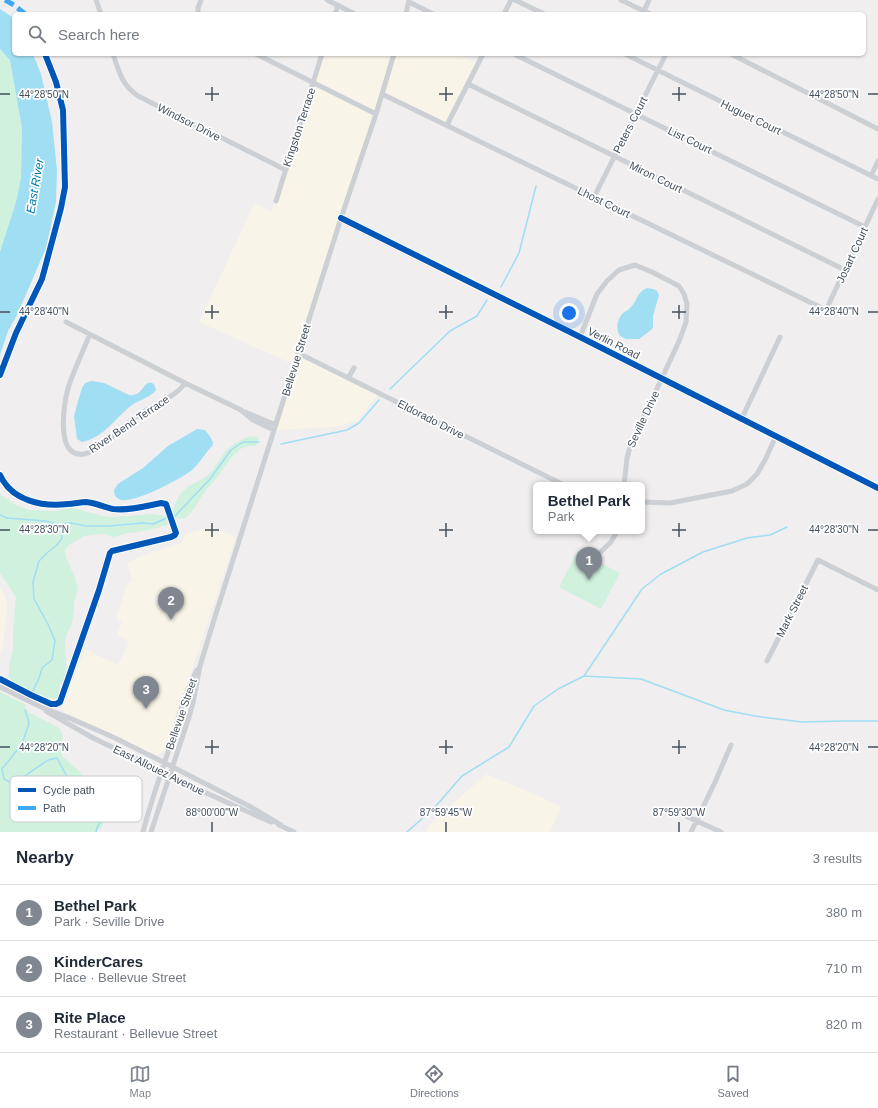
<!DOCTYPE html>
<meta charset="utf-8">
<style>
:root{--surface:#fff;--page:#f2f2f3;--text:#1f2937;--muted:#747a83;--line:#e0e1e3;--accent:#808790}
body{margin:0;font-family:Helvetica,sans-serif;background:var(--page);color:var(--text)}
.you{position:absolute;left:569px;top:313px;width:14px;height:14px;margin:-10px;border:3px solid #fff;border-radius:50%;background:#1a73e8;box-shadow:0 0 0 6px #1a73e833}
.badge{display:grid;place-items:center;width:26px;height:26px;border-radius:50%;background:var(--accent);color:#fff;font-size:13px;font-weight:700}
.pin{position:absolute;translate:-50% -33px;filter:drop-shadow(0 1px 2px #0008)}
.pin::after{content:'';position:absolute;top:21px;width:14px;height:12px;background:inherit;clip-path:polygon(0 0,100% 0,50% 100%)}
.popup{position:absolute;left:533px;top:482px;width:112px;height:52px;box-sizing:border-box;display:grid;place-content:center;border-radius:6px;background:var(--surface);filter:drop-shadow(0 1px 3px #0005);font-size:13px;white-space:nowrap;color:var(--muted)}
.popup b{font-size:15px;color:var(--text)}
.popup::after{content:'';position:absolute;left:50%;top:100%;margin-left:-8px;border:8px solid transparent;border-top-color:var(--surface)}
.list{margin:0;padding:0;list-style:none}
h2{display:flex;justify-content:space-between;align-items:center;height:52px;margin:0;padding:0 16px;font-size:17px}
h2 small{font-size:13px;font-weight:400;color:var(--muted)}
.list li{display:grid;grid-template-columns:26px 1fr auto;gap:12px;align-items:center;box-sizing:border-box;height:56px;padding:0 16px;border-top:1px solid var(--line)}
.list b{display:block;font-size:15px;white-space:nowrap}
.list p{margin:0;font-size:13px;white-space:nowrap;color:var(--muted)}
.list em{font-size:13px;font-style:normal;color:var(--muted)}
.icon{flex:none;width:22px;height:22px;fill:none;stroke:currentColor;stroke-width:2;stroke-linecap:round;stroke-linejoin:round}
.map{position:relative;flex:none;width:878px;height:832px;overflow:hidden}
.search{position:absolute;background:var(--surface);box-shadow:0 1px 3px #0004;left:12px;right:12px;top:12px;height:44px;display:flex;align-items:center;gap:10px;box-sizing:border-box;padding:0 14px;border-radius:6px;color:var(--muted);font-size:15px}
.sheet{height:220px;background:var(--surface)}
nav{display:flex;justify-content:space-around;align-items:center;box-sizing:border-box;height:56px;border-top:1px solid var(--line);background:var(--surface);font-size:11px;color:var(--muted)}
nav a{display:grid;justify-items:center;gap:2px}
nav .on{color:var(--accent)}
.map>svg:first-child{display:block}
</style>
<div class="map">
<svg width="878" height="832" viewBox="0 0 878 832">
<rect width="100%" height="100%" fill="#f0eeee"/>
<path fill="#f8f4e8" d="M322,54H458L478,64L447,125L382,94L298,353L379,393L357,421L335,427L274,430L295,365L199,322L254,204L272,211Z
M210,527L236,536L166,748L161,754L154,755L61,710L85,649L118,665L129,642L117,634L122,622L116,619L127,585L132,580L127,563L146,554L181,543L186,534Z
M0,588L4,593L7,601V612L3,645L0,654Z
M486,774L536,795L561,807L550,832H425L429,825Z"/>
<path fill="#d0f1de" d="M0,49L10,59L22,128L21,178L16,202L0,252Z
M250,436L258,437V443L255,446H249L240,449L231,458L216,479L206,490L191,513L184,519L177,518L171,520L166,525L157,528L138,532L126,533L118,536L113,537L104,534L84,536L69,545L65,550L66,557L75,578L78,588L74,603V610L72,623L66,636L65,646L67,668L65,677L60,685L58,697L55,699C49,699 44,696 38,695C35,694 33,694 29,693L28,690L12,682L9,676V665L13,650V632L16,597L0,573V494L18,506L30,510L55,511L69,508L77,509L103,516L114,517L153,514L165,516L173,512C175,499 182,490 194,483C198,481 204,479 207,476C215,468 219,459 226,451C233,444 241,439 250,436Z
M578,551L620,573L601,609L559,587Z
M0,692L26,705L25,708L28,709V712L59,728L63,737L61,747L62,756L81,773L85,787L95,793L110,800L118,809L115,817L106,820L100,829H96V832H0Z"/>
<path fill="#a0def4" d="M0,9L11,16L14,20V54H33L41,74L52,122L57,170L56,202L46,248L17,315L8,331L0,355V252L16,202L21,178L22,128L10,60L0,49Z
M647,288L653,289L657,291L659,295L653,316V327L651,330L639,339H626L620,336C616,328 616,321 623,313C625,311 629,310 631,307C637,301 637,292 647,288Z
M92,381L104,383L129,395C145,397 142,378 154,384L156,390C151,397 139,400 132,405C115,418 105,437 82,442L77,439L74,416L78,401L82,388L85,383L88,382Z
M197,429L205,430L211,438L213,443L212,447H211C204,455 199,464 191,471C178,480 142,499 126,500C121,501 118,499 115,496L114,490L118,484L143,468L168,446Z"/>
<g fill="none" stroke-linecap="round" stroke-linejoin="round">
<path stroke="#a0def4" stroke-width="1.5" d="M501,287L519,253L536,186
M390,389L450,331L477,316L487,300
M281,444L347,430L359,423L379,400
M0,515L7,518L45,521L56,524L62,530V538L57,545L48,552L39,561L33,582L34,599L48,624L55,641L52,660L42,668L39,678L32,693
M175,516L210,479L231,450L243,442H259
M57,524L71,523L86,526H110L142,523L153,524L167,518
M584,676L642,589L661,574L703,552L747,538L770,535L787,527
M25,710L29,723L22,744L2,769L4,779L13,784L48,760L57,758L66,775L80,794L94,797L112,805L113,812C104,818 98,821 96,832
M407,832L435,807L462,776L509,747L534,706L558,689L584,676L641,679L724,710L755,716L802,722L844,721H878"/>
<path stroke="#cccfd3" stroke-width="5" d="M96,0L101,14
M327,0L355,14
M515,0L544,14
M621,0L650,14
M409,2L433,14
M644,11L649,0
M198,14V8L201,0
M335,14L338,5
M406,14L409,0
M504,14L511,0
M113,54C119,72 122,85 138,96L286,170
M256,54L376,114
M514,54L865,227
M625,54L878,179
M731,54L878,129
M468,84L845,270
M382,94L826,310L878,199
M447,125L483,54
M871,176L878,161
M594,197L666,54
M276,201L322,54
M341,218L580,337L878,488
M66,322L185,383L241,410L253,420L274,430
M90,334C83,351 75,368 69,385C64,400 54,459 84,454C101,451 124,425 138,415C152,406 177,396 185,383
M580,337L597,294L607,281L619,270L635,265L652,272L679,286L684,294L687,304L686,322L680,339L662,378L631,443L627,458L624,485
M298,353L564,485
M348,378L354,368
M245,412L276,425
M742,418L780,337
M642,502L670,503L732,491L747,484L757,474L765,460L776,436
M593,559L611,542L617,531
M767,661L818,560L878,590
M0,687L41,707L67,717L113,737L159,760L249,806L281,825
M46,711L93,738L137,759L169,776L255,815L271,822
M677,812L721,832
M279,825L294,832
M143,832C150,804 160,777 169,749C177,723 184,694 197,670
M151,832L188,720L193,703L200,666L214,620L341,218L376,114L394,54
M691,832L716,780L731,745"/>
<path stroke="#3fa9f5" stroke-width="5" stroke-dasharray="10 5" stroke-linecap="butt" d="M5,0L14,5L25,14"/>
<defs>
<path id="cycleway" d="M341,218L580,337L878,488
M0,375L16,333L42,279L61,208L65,187L63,110L56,82L45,54
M0,475C12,501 42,507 68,504C74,504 80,502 86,502C96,503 104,507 113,509C128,511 146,506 161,503L166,504L176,533L175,535L171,537L112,551L110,553L99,590L60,702L56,704H51L31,695L0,679"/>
</defs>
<use href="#cycleway" stroke="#fff" stroke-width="8"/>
<use href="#cycleway" stroke="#0057b8" stroke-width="6"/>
</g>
<path fill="none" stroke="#44505d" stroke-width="1.5" d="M212,87V101M446,87V101M679,87V101M0,94H10M205,94H219M439,94H453M672,94H686M868,94H878M212,305V319M446,305V319M679,305V319M0,312H10M205,312H219M439,312H453M672,312H686M868,312H878M212,523V537M446,523V537M679,523V537M0,530H10M205,530H219M439,530H453M672,530H686M868,530H878M212,740V754M446,740V754M679,740V754M0,747H10M205,747H219M439,747H453M672,747H686M868,747H878M212,822V832M446,822V832M679,822V832"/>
<g text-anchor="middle" stroke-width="3.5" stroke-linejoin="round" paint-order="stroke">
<g font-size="11" fill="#44505d" stroke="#fff">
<text transform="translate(751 117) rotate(26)" y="4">Huguet Court</text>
<text transform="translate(189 122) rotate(27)" y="4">Windsor Drive</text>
<text transform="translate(630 125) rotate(-63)" y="4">Peters Court</text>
<text transform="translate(299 127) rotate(-72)" y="4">Kingston Terrace</text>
<text transform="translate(690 140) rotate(26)" y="4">List Court</text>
<text transform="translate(656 177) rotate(26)" y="4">Miron Court</text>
<text transform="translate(604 202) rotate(26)" y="4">Lhost Court</text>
<text transform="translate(852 255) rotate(-65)" y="4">Josart Court</text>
<text transform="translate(614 343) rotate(27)" y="4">Verlin Road</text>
<text transform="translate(296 360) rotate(-73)" y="4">Bellevue Street</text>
<text transform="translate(431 419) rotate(27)" y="4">Eldorado Drive</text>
<text transform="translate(643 419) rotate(-65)" y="4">Seville Drive</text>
<text transform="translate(129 424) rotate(-34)" y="4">River Bend Terrace</text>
<text transform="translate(792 611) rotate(-63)" y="4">Mark Street</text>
<text transform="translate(181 714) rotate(-71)" y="4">Bellevue Street</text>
<text transform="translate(159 770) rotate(26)" y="4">East Allouez Avenue</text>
</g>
<g font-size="12" font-style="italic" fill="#027aa4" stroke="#fff">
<text transform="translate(35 186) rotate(-80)" y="4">East River</text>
</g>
</g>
<rect x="10" y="776" width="132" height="46" rx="6" fill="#fff" stroke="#c7cace" stroke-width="1"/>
<rect x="18" y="788" width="18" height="4" fill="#0057b8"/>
<rect x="18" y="806" width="18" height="4" fill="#3fa9f5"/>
<g font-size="11" fill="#44505d">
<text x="43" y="794">Cycle path</text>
<text x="43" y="812">Path</text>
</g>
<g font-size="10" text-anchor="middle" fill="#44505d" stroke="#fff" stroke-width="3.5" stroke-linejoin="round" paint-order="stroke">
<text x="44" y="98">44°28'50"N</text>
<text x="834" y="98">44°28'50"N</text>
<text x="44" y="315">44°28'40"N</text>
<text x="834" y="315">44°28'40"N</text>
<text x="44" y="533">44°28'30"N</text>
<text x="834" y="533">44°28'30"N</text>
<text x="44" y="751">44°28'20"N</text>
<text x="834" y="751">44°28'20"N</text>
<text x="212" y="816">88°00'00"W</text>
<text x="446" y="816">87°59'45"W</text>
<text x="679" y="816">87°59'30"W</text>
</g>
</svg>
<div class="you"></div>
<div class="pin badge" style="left:589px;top:580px">1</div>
<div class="popup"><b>Bethel Park</b>Park</div>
<div class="pin badge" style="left:171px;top:620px">2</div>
<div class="pin badge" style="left:146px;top:709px">3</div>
<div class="search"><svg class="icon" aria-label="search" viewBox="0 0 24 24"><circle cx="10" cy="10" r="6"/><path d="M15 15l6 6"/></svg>Search here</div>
</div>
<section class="sheet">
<h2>Nearby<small>3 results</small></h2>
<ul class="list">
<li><span class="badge">1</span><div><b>Bethel Park</b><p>Park · Seville Drive</p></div><em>380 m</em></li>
<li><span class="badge">2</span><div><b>KinderCares</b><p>Place · Bellevue Street</p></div><em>710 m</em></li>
<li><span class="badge">3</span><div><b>Rite Place</b><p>Restaurant · Bellevue Street</p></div><em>820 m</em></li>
</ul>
</section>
<nav>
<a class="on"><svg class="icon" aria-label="map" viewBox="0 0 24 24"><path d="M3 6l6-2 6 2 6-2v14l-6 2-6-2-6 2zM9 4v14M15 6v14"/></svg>Map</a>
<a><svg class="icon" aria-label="directions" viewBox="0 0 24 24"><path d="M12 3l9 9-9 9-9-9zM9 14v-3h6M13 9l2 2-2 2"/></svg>Directions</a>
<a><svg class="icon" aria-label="saved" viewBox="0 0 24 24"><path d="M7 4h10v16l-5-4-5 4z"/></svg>Saved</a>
</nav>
